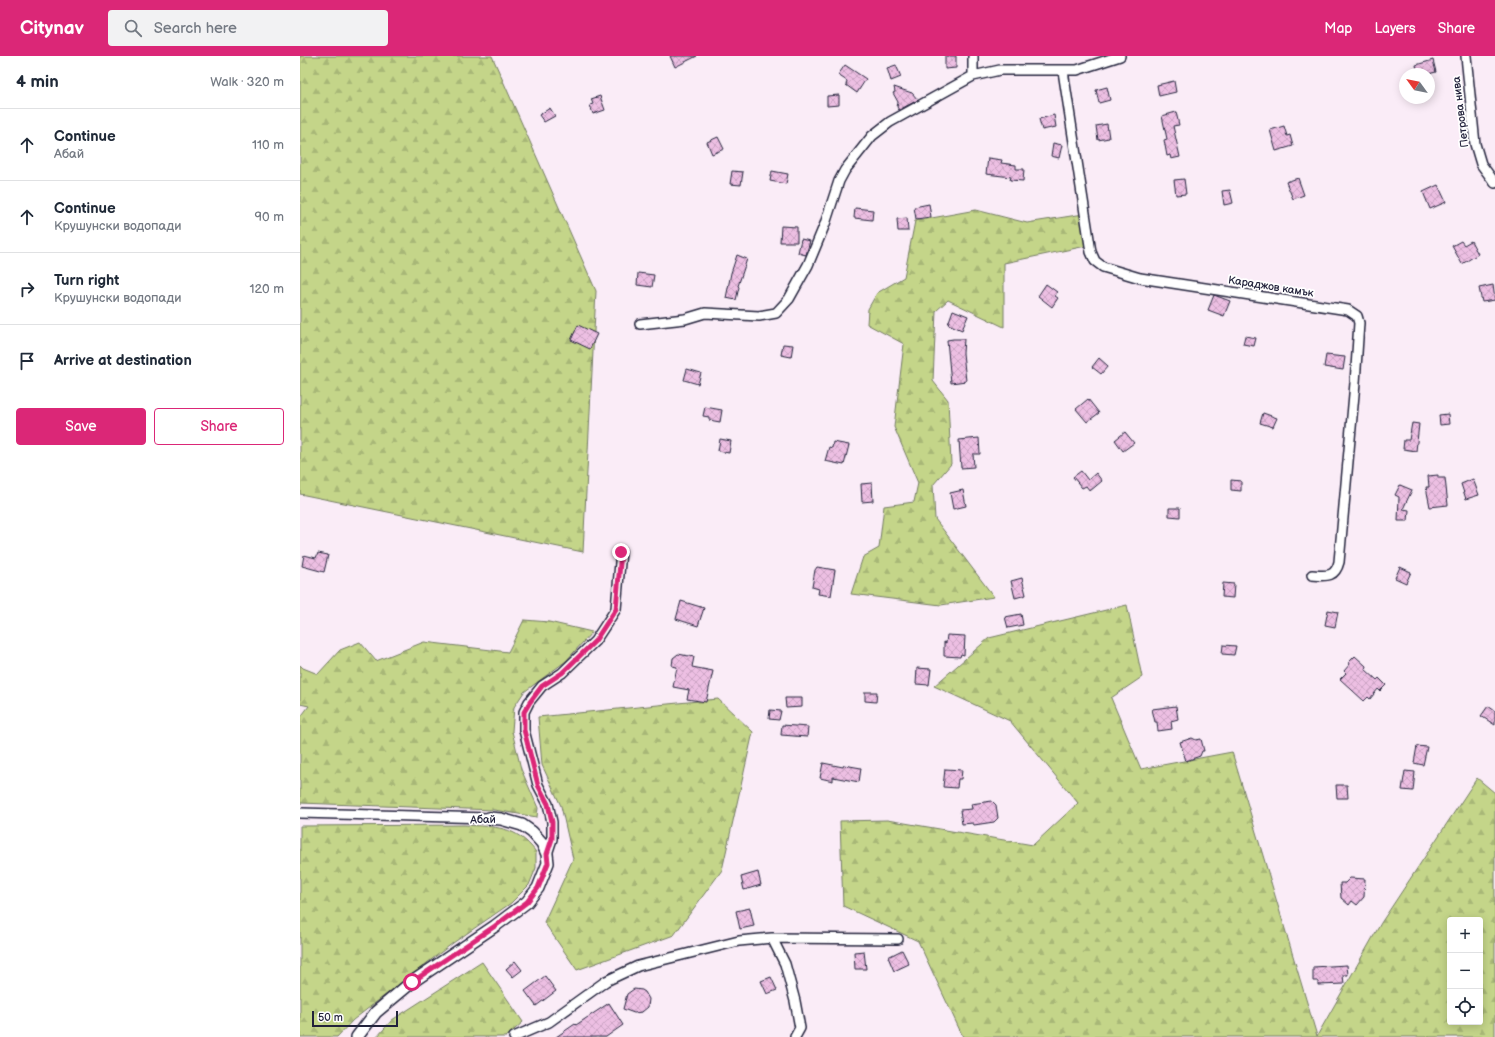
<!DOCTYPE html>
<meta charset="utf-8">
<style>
:root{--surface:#fff;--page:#f2f2f3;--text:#1f2937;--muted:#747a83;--line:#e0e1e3;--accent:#db2777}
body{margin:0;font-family:"Balsamiq Sans",sans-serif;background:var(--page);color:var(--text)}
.controls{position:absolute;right:12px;bottom:12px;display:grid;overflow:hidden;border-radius:4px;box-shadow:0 2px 10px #0003}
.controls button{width:36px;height:36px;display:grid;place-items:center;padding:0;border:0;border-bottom:1px solid var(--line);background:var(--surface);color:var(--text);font:20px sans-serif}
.compass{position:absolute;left:1099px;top:12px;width:36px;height:36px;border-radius:50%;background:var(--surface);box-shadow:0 2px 10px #0003;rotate:303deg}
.scale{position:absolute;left:12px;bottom:10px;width:86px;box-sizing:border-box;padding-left:4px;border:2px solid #22223b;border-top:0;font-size:11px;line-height:14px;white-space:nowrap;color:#22223b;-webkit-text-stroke:3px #fff;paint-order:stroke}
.stop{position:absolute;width:12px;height:12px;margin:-9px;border:3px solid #db2777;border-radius:50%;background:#fff}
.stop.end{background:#db2777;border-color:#fff;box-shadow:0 1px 4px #0008}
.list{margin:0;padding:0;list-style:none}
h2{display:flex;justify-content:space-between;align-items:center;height:52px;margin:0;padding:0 16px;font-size:17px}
h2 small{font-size:13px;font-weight:400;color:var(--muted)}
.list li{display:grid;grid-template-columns:26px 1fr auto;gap:12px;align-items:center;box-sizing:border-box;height:72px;padding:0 16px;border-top:1px solid var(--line)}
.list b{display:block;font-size:15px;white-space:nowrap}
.list p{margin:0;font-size:13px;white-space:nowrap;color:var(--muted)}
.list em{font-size:13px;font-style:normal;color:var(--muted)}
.actions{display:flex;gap:8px;padding:12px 16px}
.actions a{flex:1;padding:9px 0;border:1px solid var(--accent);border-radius:4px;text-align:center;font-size:14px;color:var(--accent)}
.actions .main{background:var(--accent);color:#fff}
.icon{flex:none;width:22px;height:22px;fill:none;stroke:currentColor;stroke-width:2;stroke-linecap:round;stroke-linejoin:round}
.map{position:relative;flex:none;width:1195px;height:981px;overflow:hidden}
header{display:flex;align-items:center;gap:24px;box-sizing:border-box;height:56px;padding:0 20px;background:var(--accent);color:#fff}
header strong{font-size:19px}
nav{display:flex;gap:22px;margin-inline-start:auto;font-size:14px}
.search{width:280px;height:36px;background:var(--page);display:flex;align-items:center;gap:10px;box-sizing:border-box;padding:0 14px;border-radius:4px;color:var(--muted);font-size:15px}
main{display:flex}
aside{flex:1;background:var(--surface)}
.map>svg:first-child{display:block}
</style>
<header>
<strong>Citynav</strong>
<div class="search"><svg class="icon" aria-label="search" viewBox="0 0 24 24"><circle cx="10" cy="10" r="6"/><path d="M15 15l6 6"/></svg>Search here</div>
<nav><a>Map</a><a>Layers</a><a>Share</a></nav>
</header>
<main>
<aside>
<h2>4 min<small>Walk · 320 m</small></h2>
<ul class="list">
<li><svg class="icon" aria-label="ahead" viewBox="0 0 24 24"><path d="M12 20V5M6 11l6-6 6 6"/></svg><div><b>Continue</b><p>Абай</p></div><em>110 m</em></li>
<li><svg class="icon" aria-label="ahead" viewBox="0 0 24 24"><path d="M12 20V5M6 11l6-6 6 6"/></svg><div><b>Continue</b><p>Крушунски водопади</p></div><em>90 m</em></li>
<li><svg class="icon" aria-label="right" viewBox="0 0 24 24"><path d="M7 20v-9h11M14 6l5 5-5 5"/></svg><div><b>Turn right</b><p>Крушунски водопади</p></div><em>120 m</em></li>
<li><svg class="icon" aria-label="arrive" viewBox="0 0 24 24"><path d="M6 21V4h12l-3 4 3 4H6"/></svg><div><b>Arrive at destination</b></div></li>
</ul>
<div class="actions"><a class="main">Save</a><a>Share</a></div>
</aside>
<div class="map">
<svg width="1195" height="981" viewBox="0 0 1195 981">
<defs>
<pattern id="forest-firs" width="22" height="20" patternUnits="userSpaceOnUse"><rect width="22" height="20" fill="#c4d589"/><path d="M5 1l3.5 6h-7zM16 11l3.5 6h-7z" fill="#a8b777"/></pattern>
<pattern id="building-cross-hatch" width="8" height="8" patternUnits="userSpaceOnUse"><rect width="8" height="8" fill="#edbfe3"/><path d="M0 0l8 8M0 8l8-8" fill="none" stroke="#cba4c4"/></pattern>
</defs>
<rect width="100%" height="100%" fill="#faecf7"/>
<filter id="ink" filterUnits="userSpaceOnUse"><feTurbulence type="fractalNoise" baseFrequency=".025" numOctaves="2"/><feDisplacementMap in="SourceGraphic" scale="8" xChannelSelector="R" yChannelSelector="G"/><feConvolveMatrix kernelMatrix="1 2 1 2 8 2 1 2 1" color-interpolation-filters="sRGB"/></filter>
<g filter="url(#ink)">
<path fill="url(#forest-firs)" stroke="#737c62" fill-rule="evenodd" d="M0,0H192L296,235L283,496L0,438Z
M676,154L727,167L790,157L791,189L704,207V271L648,244L636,255L633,325L648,344L651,408L633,429L635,463L694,541L641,549L551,538L563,501L579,492L584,450L614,446L618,427L594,371L604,288L567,268L568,253L577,237L604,221L615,165Z
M827,549L842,621L811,642L841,713L932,696L1017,980L1081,867L1177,722L1195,737V981H663L618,885L543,850L540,765L587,764L733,789L778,747L710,665L634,630L689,582ZM1150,864H1180V966H1150Z
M224,564L249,566L292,576L266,605L224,636L214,651L212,675L221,713L238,752L237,761L194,754L0,747V662L9,650L0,648V609L3,612L18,618L40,594L60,586L76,605L124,586L208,596Z
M418,643L453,676L422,814L374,879L277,914L244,866L273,803L261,750L242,709L238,661Z
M164,769C196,771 215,769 236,796V812L229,829L211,847L153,887L53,964L37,981H0V770Z
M182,906L223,966L206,981H77L92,964Z"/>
<path fill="url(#building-cross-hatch)" stroke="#22223b" d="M370,0H397L375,11Z
M645,0H656V12L645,13Z
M1133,4L1136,16L1128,18H1118L1116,9Z
M545,9L566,23L557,37L546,29L547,25L538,19Z
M596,9L601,21L591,25L587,12Z
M874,25L876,36L859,40L857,29Z
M594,31L612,37L618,44L599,54L597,51L598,46L593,37L595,36Z
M807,31L810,44L799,47L796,34Z
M539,39V49L527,50V40Z
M300,40L305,54L293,58L290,49L293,48L291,43Z
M250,52L255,60L244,66L239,59Z
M876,56L879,69L873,70L880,101L871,103L870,99L867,100L864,84L867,83L862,60Z
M754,59L756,71L742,74L739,63Z
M807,68L809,82L798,84L796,70Z
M984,70L987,80L990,79L993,90L976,95L970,74Z
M418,81L424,93L412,98L407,86Z
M753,87L762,89L759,102L751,100Z
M688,102L702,104L701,107L716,109V113H724L723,125L710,124L711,121L686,118Z
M432,115L443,116L441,129L430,128Z
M472,115L488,118L486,128L470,125Z
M998,122L1004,139L993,143L986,126Z
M884,123L886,138L876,139L874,124Z
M1138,129L1146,146L1130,153L1123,136Z
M930,134L933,147L924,149L922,135Z
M629,148L631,161L616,163L614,151Z
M555,152L573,154L572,164L554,162Z
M607,162L608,175H598L597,163Z
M481,170L497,171V186H480Z
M501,183L510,185L506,199L498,197Z
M1161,185L1164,189L1171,185L1178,198L1162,208L1152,190Z
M437,199L447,203L438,230L439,231L436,244L426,242L431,217Z
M338,217L354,219L352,231L337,229Z
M746,228L757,236L755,240L758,242L752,251L738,240Z
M1193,229L1195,244L1182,246L1179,232Z
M914,239L930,245L924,260L908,254Z
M653,254L668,260L662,274L648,268Z
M278,269L297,278L290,293L271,284Z
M945,280L956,282L954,290L943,288Z
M653,283H664L663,297L666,325L651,327L647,284Z
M483,288L493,289L491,301L481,299Z
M1026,299L1045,301L1043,314L1024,311Z
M799,302L808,310L801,318L792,311Z
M387,313L401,317L398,328L384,324Z
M788,343L799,357L787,366L776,353Z
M405,351L422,354L420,366L409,364V361L403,360Z
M963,357L977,362L973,371L960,367Z
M1148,358L1149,368L1140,369L1139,359Z
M1112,367L1119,368L1116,395L1103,393L1104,384H1109Z
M825,376L834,387L823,395L815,384Z
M679,382L680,398H673L674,411L661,412L659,384Z
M420,383L431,385L429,397L418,395Z
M533,386L549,389L544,409L525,405L529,391L532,392Z
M781,415L788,424L796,417L802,425L790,435L786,430L782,432L773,421Z
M1138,419V422H1145L1148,449L1130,451L1126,431H1129L1128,420Z
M1173,423L1179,439L1166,443L1161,428Z
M931,424L941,425V435L931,434Z
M572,427L573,445L562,446L561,428Z
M1100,429L1112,434L1103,453L1109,454L1108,465H1098L1099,441L1095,439Z
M663,434L666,450L653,453L650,437Z
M869,452H880V461L869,460Z
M18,497L28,499L24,516L2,510L4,499L16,502Z
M517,511L535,514L531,540L518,538L519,533L512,531L515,514Z
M1100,511L1111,516L1106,527L1095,522Z
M722,522L726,539L715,542L711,525Z
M923,527L934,528L933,542L922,541Z
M381,545L404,552L398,570L376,563Z
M1028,554L1038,556L1035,571L1025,569Z
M721,558L723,569L708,572L705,561Z
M647,579L665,580L664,599L661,598L660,601L644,600V586L646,587Z
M923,589L936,590L934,599L922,598Z
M378,598L394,601L392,611L413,615L406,646L387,643L389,634L373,631L377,611L372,610L373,602Z
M1055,600L1066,610L1065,613L1077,624L1079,622L1086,629L1080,635L1078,633L1070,643L1068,641L1064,645L1040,623L1046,617L1044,615L1050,608L1049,606Z
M617,612L631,613L629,629L616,628Z
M565,636H577L576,646L565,645Z
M485,642H502V651L486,652Z
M876,650L878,663L871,665L872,673L858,675L857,666H855L852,653Z
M1188,650L1195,655V669L1181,660Z
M470,654L481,655L479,664L469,663Z
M482,669L508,671L507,681L481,679Z
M892,682L896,684L901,683L904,695H902L900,700L886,705L880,686Z
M1117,690L1127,691L1123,709L1114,707Z
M523,707L543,711L544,709L561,712L559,726L533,721V725L520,722Z
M645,713L662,714L661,723H658L657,732L643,731Z
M1105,715L1115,716L1113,735L1102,734Z
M1036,729H1047L1048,742H1037Z
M692,745L696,749L698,762L694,766L674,769L673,767L662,768L660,754L672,753L671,748Z
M458,816L461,829L444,834L441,821Z
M1050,822L1065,823L1064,841L1057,849L1052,845L1049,849L1041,842L1040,827H1045Z
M450,852L454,870L440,873L436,855Z
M602,894L609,908L594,915L588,901Z
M564,895L566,913H555L554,896Z
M215,905L222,914L213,921L206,913Z
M1047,909L1048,919H1043L1044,928L1018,929V925H1013V911Z
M245,920L256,935L236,950L225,935Z
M471,921L477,934L467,938L461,925Z
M334,933L342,934L345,936L349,943L348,951L342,956L334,957L323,953L327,938Z
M309,947L323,969L306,981H256L275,968L276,969Z"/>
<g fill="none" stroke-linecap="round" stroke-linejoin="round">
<defs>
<path id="minor" d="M1166,0L1175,88L1181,108L1195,127
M763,15L791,196L795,205L803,211L840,222L1048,254L1057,260L1059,267L1055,327L1039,506C1035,522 1026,520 1012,519
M673,20V0
M340,268L385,263L405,257L459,260L476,257L489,243L508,209L525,168L539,125L545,114L572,80L590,66L673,20L700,14H777L820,0
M0,757L189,762
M247,798L252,783V766L248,748L238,729L224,674V656L229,646L242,630L262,617L295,585L316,553L321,495
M472,882L485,908L495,945L500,972L495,981
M214,981L249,966L306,925L338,910L439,885L472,882L598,883"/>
<path id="tertiary" d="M57,981L76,956L112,926L195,870L227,846L238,832L248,807L247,798L242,787L232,776L222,769L201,763L189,762"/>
</defs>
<use href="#minor" stroke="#22223b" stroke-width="12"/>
<use href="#tertiary" stroke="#22223b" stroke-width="14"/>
<use href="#minor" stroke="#fff" stroke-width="9"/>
<use href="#tertiary" stroke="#fff" stroke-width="11"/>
</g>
</g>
<g fill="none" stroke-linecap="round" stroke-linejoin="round" filter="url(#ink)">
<path stroke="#db2777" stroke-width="5" d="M112,926L195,870L227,846L238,832L248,807L247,798L252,783V766L248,748L238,729L224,674V656L230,646L242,630L262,617L295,585L316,553L321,496"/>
</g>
<g text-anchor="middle" stroke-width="3.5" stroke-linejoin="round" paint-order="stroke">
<g font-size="11" fill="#22223b" stroke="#fff">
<text transform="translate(1160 56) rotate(-97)" y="4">Петрова нива</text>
<text transform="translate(971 230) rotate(9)" y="4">Караджов камък</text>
<text x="183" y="767">Абай</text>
</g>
</g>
</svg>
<div class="controls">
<button>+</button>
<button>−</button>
<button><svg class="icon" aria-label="locate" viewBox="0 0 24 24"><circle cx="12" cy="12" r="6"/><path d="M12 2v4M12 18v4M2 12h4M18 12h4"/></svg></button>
</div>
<svg class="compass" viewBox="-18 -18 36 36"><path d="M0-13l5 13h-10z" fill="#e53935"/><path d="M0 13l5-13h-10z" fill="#747a83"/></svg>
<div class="scale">50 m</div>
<div class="stop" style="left:112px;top:926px"></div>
<div class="stop end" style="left:321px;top:496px"></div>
</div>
</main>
